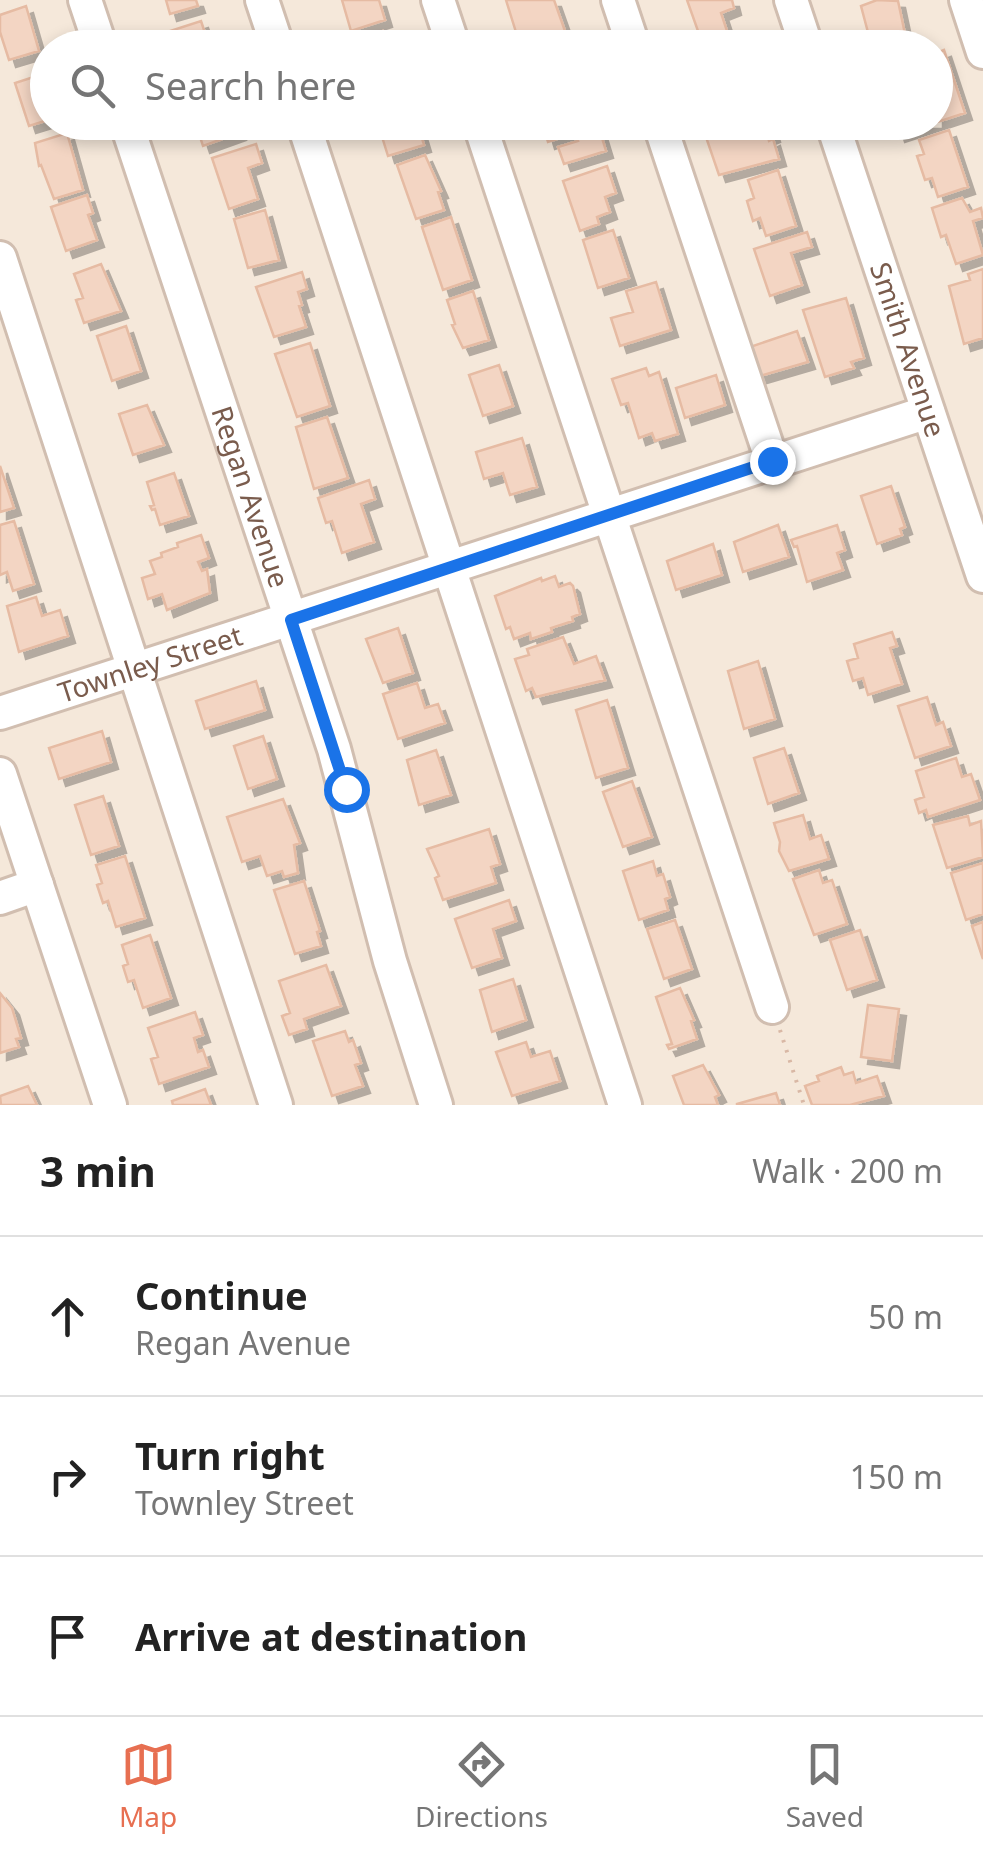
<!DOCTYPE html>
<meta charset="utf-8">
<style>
:root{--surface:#fff;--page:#f6f6f6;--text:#222;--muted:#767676;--line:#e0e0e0;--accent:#e76f51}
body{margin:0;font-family:"Noto Sans",sans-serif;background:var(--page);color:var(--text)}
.stop{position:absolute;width:30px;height:30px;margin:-22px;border:8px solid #1a73e8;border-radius:50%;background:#fff}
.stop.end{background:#1a73e8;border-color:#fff;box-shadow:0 2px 10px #0008}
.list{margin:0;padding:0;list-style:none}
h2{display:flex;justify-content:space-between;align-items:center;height:130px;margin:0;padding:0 40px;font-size:42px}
h2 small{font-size:32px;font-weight:400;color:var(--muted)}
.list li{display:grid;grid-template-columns:65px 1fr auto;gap:30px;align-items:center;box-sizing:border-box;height:160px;padding:0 40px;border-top:2px solid var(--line)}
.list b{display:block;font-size:38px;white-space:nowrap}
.list p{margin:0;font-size:32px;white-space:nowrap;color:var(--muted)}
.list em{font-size:32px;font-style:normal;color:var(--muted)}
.icon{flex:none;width:55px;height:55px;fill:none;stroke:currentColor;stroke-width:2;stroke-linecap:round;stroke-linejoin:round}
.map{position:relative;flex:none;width:983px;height:1105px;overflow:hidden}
.search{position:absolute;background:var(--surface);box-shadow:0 5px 15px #0003;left:30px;right:30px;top:30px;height:110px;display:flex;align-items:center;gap:25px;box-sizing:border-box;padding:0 35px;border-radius:55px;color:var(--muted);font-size:38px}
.sheet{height:610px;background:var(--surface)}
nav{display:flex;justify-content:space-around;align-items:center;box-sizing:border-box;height:140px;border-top:2px solid var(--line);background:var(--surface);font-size:28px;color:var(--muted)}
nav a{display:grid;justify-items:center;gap:5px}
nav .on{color:var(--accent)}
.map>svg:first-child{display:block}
</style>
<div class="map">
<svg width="983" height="1105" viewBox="0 0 983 1105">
<defs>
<filter id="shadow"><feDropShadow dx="7" dy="7" stdDeviation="0" flood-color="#0004"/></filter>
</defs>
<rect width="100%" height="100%" fill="#fdf6ec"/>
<path fill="#f5e8da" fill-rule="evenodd" d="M0,0H983V1105H0ZM48,48H936V122H48Z"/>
<path fill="#f3d5c3" stroke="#e6bba3" stroke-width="2.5" filter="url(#shadow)" d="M166,0H196L198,6L170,14Z
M342,0H379L385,20L351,31Z
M506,0H554L565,31L520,45Z
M687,0H732L734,8L721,13L732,46L704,48Z
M877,0L898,1L908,48H886L882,36L870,40L861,6Z
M26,6L39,51L9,60L0,32V15Z
M201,21L210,48H176L170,31Z
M383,31L388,48H355L353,41Z
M574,36L578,48H540Z
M944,50L965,113L898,135L894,122H936V53Z
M46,73L48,120L29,126L15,83Z
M195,122H235L239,133L203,146Z
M367,122H417L424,145L388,156L379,127L369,129Z
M542,122H615V123L599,128L606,151L564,164L558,147L578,141L575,133L548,142Z
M752,122H769L773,135L768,137L769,141L773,139L779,159L719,175L706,137Z
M949,130L968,187L938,197L932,178L925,180L917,156L924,154L919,140Z
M67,133L83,190L54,199L41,165L39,166L35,143Z
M256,144L262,163L248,168L258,199L229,209L212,158Z
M425,155L441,191L438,192L444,210L416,219L397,165Z
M607,166L616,193L605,197L610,212L597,217L599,224L580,231L563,181Z
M778,170L796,226L766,236L760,218L753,221L747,201L754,198L748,180Z
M87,195L93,213L88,215L97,240L66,251L51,207Z
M962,198L970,212L981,208L983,218L973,221L983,255L956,264L946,235L941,237L932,208Z
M265,210L279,260L248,268L234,219Z
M451,217L472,280L443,290L422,227Z
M613,230L629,278L598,288L583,240Z
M807,232L812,247L791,253L802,285L770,296L754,249Z
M101,264L121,311L84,323L76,300L83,298L74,274Z
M983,269V338L964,344L949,286L970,280L968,274Z
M302,272L307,289L298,292L302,305L299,306L306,327L274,337L256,287Z
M656,282L671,330L620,346L611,318L633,312L626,291Z
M473,291L489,340L463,348L452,325L455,324L447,300Z
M846,298L864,358L851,362L854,368L825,377L803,310Z
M126,326L141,371L112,381L97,336Z
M797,331L808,362L760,376L750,347Z
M310,343L330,406L297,417L275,354Z
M499,365L513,406L483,416L469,375Z
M646,368L649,376L659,372L678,434L655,441L652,433L639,438L628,403L621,405L612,379Z
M716,375L725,405L685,418L676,388Z
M147,405L164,445L133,455L119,414Z
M327,417L348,478L314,489L296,427Z
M522,438L537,487L510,495L503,473L484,479L476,452Z
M0,466L14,508L0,512Z
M174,473L189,516L160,525L155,509L152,510L150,506L154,505L147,482Z
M369,480L375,499L361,504L374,542L342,553L332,521L326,523L318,498Z
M891,486L905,527L900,529L902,535L877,544L861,496Z
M14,521L34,584L13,591L7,572L0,575V525Z
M778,525L789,557L743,572L734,542Z
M837,525L845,550L837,553L843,570L807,582L797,546L794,547L791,540Z
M201,535L209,558L198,562L202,571L207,569L210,593L167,610L162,594L148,599L142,578L155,574L150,561L162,557L161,553L178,547L177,543Z
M713,544L722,575L676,590L667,561Z
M555,576L559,587L570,583L573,586L580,614L572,617L573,621L551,628L552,632L531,639L530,633L514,639L510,627L506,629L495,596L541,578L542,581Z
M36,597L42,616L60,610L68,636L19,652L7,606Z
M398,628L413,673L383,683L366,639Z
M892,632L897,646L890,648L902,684L868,695L863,678L853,681L847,661L858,658L854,644Z
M563,637L574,664L596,656L605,680L536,697L532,688L526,691L515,659L529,655L527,649Z
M758,661L775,719L744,729L728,671Z
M256,681L265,710L205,729L196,701Z
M417,683L425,708L438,704L445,723L398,739L383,694Z
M927,697L936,725L943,722L951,746L915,758L898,706Z
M607,700L628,768L596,778L576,710Z
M102,731L111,762L59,779L49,748Z
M263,736L277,779L248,789L234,746Z
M784,748L799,793L768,804L754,758Z
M436,750L451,795L419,805L407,760Z
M956,758L962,777L971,774L980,800L928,817L926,810L919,813L915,800L924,797L916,771Z
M632,781L652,837L623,847L603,792Z
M103,796L119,846L91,855L75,805Z
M283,799L300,843L294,845L298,873L284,877L282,871L267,876L260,856L242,862L227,817Z
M803,815L810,839L821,835L829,859L789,871L779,851L780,842L774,823Z
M968,816L970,825L981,821L983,857L947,868L933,825Z
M489,829L500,864L491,867L496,883L443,900L435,878L439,876L427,849Z
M125,856L145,918L116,927L108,901L103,903L97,885L102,883L96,865Z
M653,861L657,876L663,874L670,897L665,899L668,910L639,920L623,871Z
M983,863V914L966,920L951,873Z
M819,870L823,883L832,880L847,924L814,935L793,879Z
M304,881L320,931L317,932L321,946L295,954L274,890Z
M509,900L516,921L493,929L502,958L472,968L455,919Z
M675,920L692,969L664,979L647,929Z
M983,922V959L972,926Z
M860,930L877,980L847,990L830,940Z
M150,935L171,998L143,1008L134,980L128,982L123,966L128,964L122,945Z
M326,965L341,1006L304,1019L307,1029L289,1035L282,1016L290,1013L279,981Z
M513,979L526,1020L492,1032L480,990Z
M680,988L694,1020L691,1021L697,1039L669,1049L667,1045L672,1044L656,997Z
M0,993L12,1008L21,1038L16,1039L19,1047L0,1053Z
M868,1005L899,1009L892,1061L861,1057Z
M195,1012L203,1035L194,1038L198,1052L203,1050L209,1067L159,1084L151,1059L158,1057L148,1028Z
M345,1031L349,1042L353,1040L361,1063L355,1065L363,1086L332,1096L313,1041Z
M526,1042L531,1057L550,1051L560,1081L512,1096L496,1052Z
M703,1065L719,1095L715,1097L718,1105H684L673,1076Z
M841,1067L844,1075L853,1072L856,1083L877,1076L884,1096L850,1105H812L805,1086L819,1081L817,1076Z
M28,1086L37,1105H1L0,1096Z
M205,1089L211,1105H173L172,1101Z
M776,1093L780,1105H737V1104Z"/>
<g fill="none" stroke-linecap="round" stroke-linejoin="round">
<defs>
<g id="minor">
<path d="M85,0L101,48"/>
<path d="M262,0L278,48"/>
<path d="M438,0L454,48"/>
<path d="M618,0L634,48"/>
<path d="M791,0L807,48"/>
<path d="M966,0L983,52"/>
<path id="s1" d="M126,122L334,749L390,961L436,1105"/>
<path d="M303,122L625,1105"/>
<path d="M479,122L772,1007"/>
<path d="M659,122L772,461"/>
<path id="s2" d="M832,122L983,576"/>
<path d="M0,258L276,1105"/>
<path id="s3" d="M0,713L928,412"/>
<path d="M0,774L110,1105"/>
<path d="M0,898L37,885"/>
</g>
</defs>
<use href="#minor" stroke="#d1beb0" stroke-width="38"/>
<path stroke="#d9b8a5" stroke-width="4" stroke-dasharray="2.5 8" stroke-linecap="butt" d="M780,1030L804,1105"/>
<use href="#minor" stroke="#fff" stroke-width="32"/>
</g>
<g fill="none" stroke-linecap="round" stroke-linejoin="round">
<path stroke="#1a73e8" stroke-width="12" d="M346,789L291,620L772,461"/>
</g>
<g text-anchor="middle" stroke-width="10" stroke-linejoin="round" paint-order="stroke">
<g font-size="28" fill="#7a5c4d" stroke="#fffaf3">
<text dy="10" stroke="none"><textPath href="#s2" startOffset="240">Smith Avenue</textPath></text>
<text dy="10" stroke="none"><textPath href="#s1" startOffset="395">Regan Avenue</textPath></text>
<text dy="10" stroke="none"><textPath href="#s3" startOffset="158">Townley Street</textPath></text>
</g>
</g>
</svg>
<div class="stop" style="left:346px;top:789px"></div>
<div class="stop end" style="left:772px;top:461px"></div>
<div class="search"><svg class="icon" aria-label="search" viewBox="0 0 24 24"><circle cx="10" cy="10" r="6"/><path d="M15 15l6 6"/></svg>Search here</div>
</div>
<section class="sheet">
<h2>3 min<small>Walk · 200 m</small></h2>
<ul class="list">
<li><svg class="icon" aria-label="ahead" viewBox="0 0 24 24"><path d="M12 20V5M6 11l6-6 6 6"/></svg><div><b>Continue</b><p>Regan Avenue</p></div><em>50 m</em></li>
<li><svg class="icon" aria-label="right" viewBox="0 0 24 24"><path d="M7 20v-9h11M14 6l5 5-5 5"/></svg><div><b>Turn right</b><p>Townley Street</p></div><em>150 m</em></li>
<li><svg class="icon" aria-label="arrive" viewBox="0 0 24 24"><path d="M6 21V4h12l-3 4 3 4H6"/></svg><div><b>Arrive at destination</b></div></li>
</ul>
</section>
<nav>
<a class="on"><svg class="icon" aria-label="map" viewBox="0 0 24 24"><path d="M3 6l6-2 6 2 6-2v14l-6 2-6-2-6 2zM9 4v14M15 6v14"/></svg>Map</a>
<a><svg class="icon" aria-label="directions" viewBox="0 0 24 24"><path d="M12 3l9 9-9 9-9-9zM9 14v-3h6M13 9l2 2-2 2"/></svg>Directions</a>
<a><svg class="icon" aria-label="saved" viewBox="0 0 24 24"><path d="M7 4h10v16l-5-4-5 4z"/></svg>Saved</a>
</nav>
